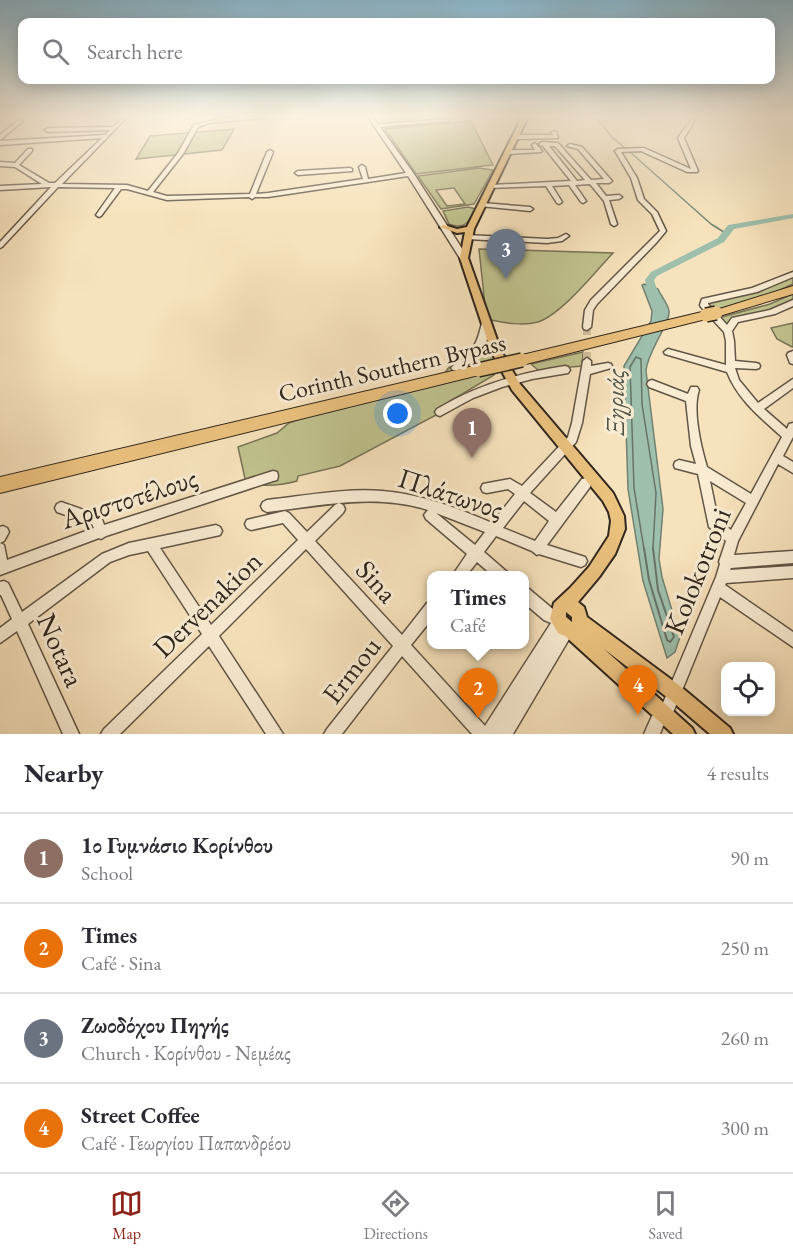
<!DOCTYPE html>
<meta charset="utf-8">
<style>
:root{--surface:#fff;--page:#f2f2f3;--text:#2b2b33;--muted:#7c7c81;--line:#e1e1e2;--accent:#8f2418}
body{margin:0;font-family:"EB Garamond",serif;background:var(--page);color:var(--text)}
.controls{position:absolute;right:18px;bottom:18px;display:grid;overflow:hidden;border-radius:12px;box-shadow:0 3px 15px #0003}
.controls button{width:54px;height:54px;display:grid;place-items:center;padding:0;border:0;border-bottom:2px solid var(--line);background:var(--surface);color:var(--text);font:30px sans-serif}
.you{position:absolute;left:398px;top:414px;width:21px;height:21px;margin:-15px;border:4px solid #fff;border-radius:50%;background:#1a73e8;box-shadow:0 0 0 9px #1a73e833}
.badge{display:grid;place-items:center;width:39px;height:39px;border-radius:50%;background:var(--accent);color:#fff;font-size:20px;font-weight:700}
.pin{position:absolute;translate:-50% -50px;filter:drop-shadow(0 2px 3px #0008)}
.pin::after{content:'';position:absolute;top:32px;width:21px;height:18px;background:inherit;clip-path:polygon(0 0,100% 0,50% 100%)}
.popup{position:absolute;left:427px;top:571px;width:102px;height:78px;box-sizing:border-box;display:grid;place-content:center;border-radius:12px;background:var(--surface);filter:drop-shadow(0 2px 4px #0005);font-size:20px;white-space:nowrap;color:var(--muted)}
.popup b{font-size:22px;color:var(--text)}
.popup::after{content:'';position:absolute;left:50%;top:100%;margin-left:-12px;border:12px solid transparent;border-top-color:var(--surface)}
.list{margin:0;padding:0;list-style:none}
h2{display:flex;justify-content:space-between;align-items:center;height:78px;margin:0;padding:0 24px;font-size:26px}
h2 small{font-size:20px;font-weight:400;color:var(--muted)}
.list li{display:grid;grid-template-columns:39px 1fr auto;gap:18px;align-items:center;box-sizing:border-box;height:90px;padding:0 24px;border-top:2px solid var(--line)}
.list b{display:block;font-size:22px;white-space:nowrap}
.list p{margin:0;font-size:20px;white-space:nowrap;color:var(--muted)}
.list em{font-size:20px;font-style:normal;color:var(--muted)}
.icon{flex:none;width:33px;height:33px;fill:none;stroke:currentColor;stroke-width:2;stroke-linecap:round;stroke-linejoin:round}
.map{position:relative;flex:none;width:793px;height:734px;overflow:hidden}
.search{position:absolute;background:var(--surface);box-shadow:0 3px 15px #0003;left:18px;right:18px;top:18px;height:66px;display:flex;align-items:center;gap:15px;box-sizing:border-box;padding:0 21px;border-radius:12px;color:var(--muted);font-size:22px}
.sheet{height:438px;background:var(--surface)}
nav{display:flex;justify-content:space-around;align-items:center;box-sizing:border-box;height:84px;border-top:2px solid var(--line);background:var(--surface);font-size:16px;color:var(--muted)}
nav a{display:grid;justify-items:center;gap:3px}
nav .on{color:var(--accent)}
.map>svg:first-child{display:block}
</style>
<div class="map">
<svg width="793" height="734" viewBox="0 0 793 734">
<rect width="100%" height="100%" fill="#f6e2bc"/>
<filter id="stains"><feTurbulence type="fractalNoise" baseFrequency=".00333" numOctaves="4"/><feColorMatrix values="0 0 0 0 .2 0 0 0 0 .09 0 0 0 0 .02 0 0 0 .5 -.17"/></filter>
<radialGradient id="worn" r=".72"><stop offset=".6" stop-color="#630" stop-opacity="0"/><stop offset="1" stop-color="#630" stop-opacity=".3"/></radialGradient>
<path fill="#c0c28e" stroke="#787456" stroke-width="1.5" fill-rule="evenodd" d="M471,121L493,165L416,174L385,129Z
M234,129L222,150L136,159L150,136Z
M479,168L493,170L474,204L441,209L418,176ZM454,188L465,204L447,206L436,190Z
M468,207L476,209C469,222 465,230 449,224L443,211Z
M479,249L613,253C595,272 562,314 538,322C523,326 506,323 491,320L485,305Z
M793,277V284L767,296L711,311L708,303L711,301L767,288Z
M793,294V301L774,310L723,324L718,318L770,304Z
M793,323V347H792L777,339L771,328Z
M486,341L489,342L497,362L494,375L442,406L438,414L340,466L298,476L297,481C279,486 264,487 246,483L238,447L277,433L289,423L300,419L436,384L457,357Z
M583,352L582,366L538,370L531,364Z"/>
<path fill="#9dbfac" stroke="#718273" stroke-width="1.5" d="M644,284L658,289C661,296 668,304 669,311C671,322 647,352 646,371L663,509L659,559L662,577L680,637L675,652L667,658L643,581L628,489L624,366L651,321L652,311L642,285Z"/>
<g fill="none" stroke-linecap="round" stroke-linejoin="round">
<path stroke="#667365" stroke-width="1.5" d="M644,549L634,488L630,367L636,357L641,359L642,404L656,493L653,549"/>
<path stroke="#667365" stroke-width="2" d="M644,548L649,580L667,640L670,642L674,637L658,590L653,548"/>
<path stroke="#718273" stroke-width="1.5" d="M596,117L612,137L626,149
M630,152L711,224L727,234"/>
<path fill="#9dbfac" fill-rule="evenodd" d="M793,214V218L734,229L724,242L657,276L654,280L660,299L655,302L650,299L645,280L651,272L718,238L728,225Z"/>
<path stroke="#cebd9c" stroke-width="8" stroke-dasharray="8 4.5" stroke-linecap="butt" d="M587,327V361"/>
<defs>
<path id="minor" d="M123,117H127L62,184L127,185L148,191L178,153L194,125C217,118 244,116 267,117L265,118L209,123L198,127L183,154L153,192L167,196L250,194L267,152L270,150L273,152L256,194L268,193L363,179L359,167L362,165L365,167L368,179L406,173L368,117H372L378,124L449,119V121H447L380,127L414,174L468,258L464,260H461L408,176L268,197H255L252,199L249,197L167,200L127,189H121L101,216L99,217L96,215L115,188L58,187L2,247L0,248V242L51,187L0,190V186L42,184L15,167L0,166V162L15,163L28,149H32V151L19,165L49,183H55L102,138L0,145V141L105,135L110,130L48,132L45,130L48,128L113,127Z
M693,117H697L684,138L698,171L697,172H687L641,151L621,152L637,178L644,199L657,212L666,231L656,243L597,304L593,310L591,327L587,330L584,329L583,327L585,310L591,300L660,231L652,214L638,200L631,178L615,151L618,149L644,148L691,169L678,138Z
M19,120L23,121L0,140V135Z
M554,131L557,133L558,138L516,139L513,137L516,135H553L551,133Z
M542,142L558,143L591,180L604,179L578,149L567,146L570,144L582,147L612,181L609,183H596L606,196L619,195L622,197L619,199L609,200L617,224L616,225L614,226L611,224L604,201L590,184L575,185L586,201L583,203L581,202L569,185L552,186L562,202L559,204L557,203L546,186L489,188L488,187L491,185L571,181L543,146L540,145L539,144ZM549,146H555L585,180L577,181Z
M535,143L542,151L541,152L509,154L506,152L509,150H535L532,145Z
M350,168L352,169V171L298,175L295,173L298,171Z
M482,203L530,207L533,209L530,211L480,206L479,205Z
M566,234L569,236L562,241L547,243L467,239L464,237L467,235L547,239L558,238Z
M793,272V277L757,292L708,303V304L727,325L732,318L770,310L793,300V306L775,314L738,322L732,331L734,341L735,361L756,363L759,364L760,366L759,368L756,369L735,368L739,380L758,403L793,379V388L764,409L787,429L789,424L793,423V437L783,456L793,462V473L778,464L738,541L734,555L793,551V563L731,568L730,570L793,566V578L726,583L725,585L793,632V647L720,597L670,720L663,726L660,734H644L652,716L660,710L716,577L720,564L719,562L726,541L709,527L698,474L675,468L674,465L675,462L679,460L696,464L691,446L686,401L649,387L647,384L649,381L652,380L688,394L691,387H697L699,390C692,410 701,447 707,467L751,494L782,437C761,418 738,400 727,372L665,354L664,352L668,349L726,365V341L724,332L701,307L700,305L702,299L752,288ZM710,481L746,503L731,530L718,520Z
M486,320L490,323C489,329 488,337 486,343C481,354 465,372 453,370L451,368C455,364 459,362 463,359C476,348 478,338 482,323Z
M793,351V364L790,363L787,355L788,353Z
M587,358L591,361V366L608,363L611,364L612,366L611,368L590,374L582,423L576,442L530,493L556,512L582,479L586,478L590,479L591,483L590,487L547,545L585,557L587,561L585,565L581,567L539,554L537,555L532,551L496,536L484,552L507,572L509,576H493L477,562L466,576H452L467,554L426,519L424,515L428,510C374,493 321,506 267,512L263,510L261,506L263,502L267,500C305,496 344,488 382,491C421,494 457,508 492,523L515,494L508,489L487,493L483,492L481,488L483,484L510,479L522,486L568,437L572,423L583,361ZM524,501L549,521L535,541L503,528ZM436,513L485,532L475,545Z
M565,366L568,367L570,370L568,373L532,379L502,387L473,398L440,416L437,415L435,412L437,409C477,385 519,373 565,366Z
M273,471L277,472L278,476L277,480L273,481L106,536L101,539L99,538L0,575V543L4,545L7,560L94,528L92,524L57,512L55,508L57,504L61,502L101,516L104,525Z
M339,503L343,505L345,509L343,513L315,541L402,635L427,603L432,602V619L411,645L485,726L551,623L544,620L524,603V588L529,589L554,610L563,614L565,623L572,624L574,629L572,634L513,734H472L402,656L342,734H324L327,729L393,646L306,549L219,636L283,734H266L209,646L120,734H101L104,729L202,634L148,551L129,555L110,562L28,624L79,734H63L17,631L0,643V628L12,619L1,595H0V582L4,581L8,583L22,612L102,554L129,543L216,525L220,527L222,531L220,535L160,548L211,625L298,540L283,523L251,530L247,528L245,524L247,520L285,511L289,513L307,532L335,505Z
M3,526L7,528L9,532L4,541L0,543V527Z"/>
<path id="major" d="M522,117H528L474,229L468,258L501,351L520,384L613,493L624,516L625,529L615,554L599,577L578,602L584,607L587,617L680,686L730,728L733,734H710L668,698L604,649L692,728L695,734H673L565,636L558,633L550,619L554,603L570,588L589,567L609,536L611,521L609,512L603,501L512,390L491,351L460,258L465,232L457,233L440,227L444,225L457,229L467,227ZM566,612L572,617V622L566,617Z"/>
<path id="highway" d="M793,286V294L716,317L712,316L706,319L522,365L515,360L522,355L706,311L710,312Z
M478,365L483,366L485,370L483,374L0,493V477Z"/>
</defs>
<use href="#minor" stroke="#625646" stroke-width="3"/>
<use href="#major" stroke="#30271e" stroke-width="4"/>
<use href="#highway" stroke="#30271e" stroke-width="2"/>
<use href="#minor" fill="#f9ecd3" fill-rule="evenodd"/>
<use href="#major" fill="#ebc17e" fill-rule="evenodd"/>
<use href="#highway" fill="#ebc17e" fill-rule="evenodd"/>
<defs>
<path id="highway-bridge" d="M706,315L716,313
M478,370L522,360"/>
</defs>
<use href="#highway-bridge" stroke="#30271e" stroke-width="16" stroke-linecap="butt"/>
<use href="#highway-bridge" stroke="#ebc17e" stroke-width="13"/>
</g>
<linearGradient id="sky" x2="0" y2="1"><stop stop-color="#8ab8d0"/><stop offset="0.53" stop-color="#fbf2e1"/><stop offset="1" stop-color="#fbf2e1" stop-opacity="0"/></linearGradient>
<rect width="793" height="219" fill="url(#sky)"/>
<g text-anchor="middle" stroke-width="6" stroke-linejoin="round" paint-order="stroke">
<g font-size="24" fill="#30271e" stroke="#f9ecd3">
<text transform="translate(392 368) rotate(-13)" y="8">Corinth Southern Bypass</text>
</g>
<g font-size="26" font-style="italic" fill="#515549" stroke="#f9ecd3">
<text transform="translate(615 402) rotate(-90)" y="9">Ξηριάς</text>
</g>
<g font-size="28" fill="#30271e" stroke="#f9ecd3">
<text transform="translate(451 493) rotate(18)" y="10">Πλάτωνος</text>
<text transform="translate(129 498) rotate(-18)" y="10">Αριστοτέλους</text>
<text transform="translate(697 571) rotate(-68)" y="10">Kolokotroni</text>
<text transform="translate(377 581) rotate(48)" y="10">Sina</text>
<text transform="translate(207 604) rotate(-44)" y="10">Dervenakion</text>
<text transform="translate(61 650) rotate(66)" y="10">Notara</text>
<text transform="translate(351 670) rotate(-52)" y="10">Ermou</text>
</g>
</g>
<rect width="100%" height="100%" filter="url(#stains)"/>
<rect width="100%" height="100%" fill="url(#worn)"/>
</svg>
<div class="controls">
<button><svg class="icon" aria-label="locate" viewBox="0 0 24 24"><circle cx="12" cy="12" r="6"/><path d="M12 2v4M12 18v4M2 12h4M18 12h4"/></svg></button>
</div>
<div class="you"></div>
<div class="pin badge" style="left:472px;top:458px;background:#8d6e63">1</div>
<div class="pin badge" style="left:478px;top:718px;background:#e8710a">2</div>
<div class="popup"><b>Times</b>Café</div>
<div class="pin badge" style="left:506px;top:279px;background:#6b7280">3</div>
<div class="pin badge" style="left:638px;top:715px;background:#e8710a">4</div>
<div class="search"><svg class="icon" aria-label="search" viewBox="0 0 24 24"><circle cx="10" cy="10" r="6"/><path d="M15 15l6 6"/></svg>Search here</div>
</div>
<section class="sheet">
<h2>Nearby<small>4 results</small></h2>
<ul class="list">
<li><span class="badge" style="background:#8d6e63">1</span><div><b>1ο Γυμνάσιο Κορίνθου</b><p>School</p></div><em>90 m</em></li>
<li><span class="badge" style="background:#e8710a">2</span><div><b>Times</b><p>Café · Sina</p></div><em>250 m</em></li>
<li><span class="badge" style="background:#6b7280">3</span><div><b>Ζωοδόχου Πηγής</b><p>Church · Κορίνθου - Νεμέας</p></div><em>260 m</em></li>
<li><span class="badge" style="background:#e8710a">4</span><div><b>Street Coffee</b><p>Café · Γεωργίου Παπανδρέου</p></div><em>300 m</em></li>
</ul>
</section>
<nav>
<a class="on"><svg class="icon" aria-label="map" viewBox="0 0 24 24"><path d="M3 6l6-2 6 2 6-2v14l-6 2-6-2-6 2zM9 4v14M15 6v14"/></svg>Map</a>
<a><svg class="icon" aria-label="directions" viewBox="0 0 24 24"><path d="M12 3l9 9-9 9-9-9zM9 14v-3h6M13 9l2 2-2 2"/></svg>Directions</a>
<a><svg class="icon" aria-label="saved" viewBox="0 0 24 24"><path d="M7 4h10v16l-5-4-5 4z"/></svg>Saved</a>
</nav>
